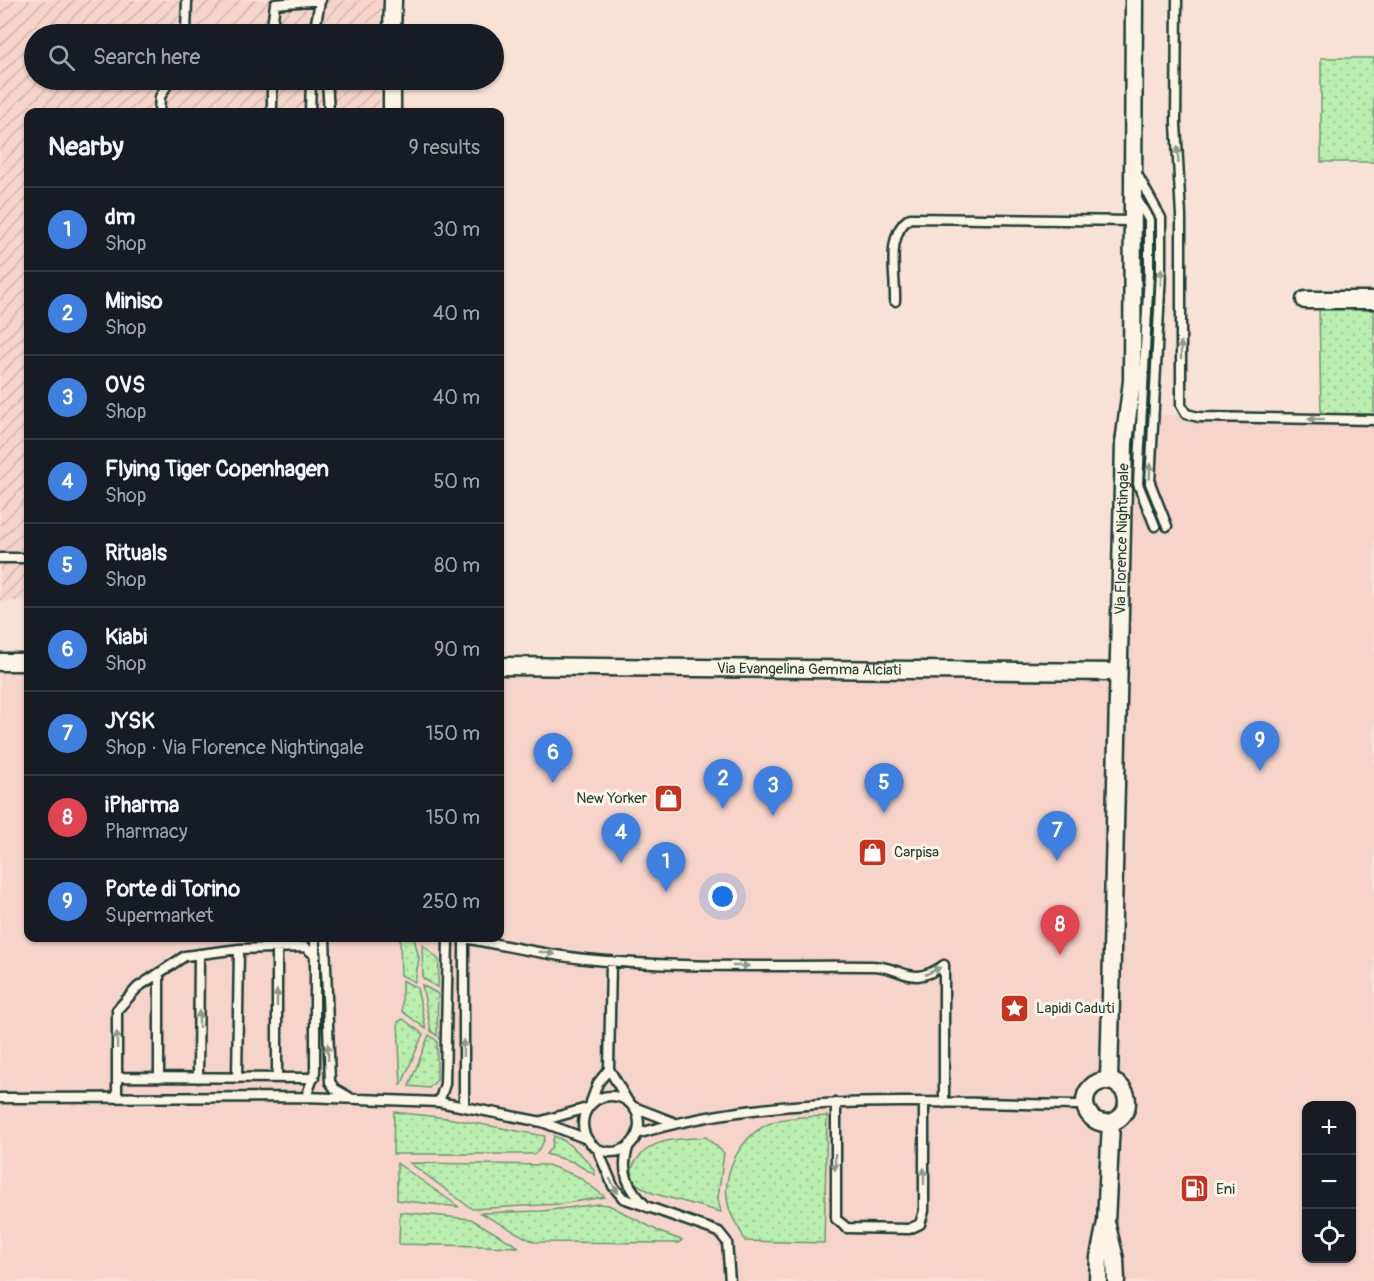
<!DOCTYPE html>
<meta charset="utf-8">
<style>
:root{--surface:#171b24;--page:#20242c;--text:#f1f3f6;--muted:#9ea1a6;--line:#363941;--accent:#c8321e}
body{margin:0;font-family:Pangolin,sans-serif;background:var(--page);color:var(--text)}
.controls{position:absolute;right:18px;bottom:18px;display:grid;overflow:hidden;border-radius:12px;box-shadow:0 2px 4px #0004}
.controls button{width:54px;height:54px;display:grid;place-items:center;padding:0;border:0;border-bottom:2px solid var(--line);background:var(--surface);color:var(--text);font:30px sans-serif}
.you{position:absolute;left:723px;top:897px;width:21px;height:21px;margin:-15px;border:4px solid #fff;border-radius:50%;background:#1a73e8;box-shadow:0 0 0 9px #1a73e833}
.badge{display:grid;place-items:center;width:39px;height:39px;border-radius:50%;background:var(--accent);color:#fff;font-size:20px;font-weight:700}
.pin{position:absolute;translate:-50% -50px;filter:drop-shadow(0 2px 3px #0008)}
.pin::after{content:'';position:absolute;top:32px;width:21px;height:18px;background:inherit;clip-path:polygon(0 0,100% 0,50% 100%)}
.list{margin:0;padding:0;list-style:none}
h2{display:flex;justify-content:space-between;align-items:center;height:78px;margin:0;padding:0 24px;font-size:26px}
h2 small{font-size:20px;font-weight:400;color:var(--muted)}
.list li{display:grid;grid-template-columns:39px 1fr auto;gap:18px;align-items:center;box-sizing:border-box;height:84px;padding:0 24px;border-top:2px solid var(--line)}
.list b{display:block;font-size:22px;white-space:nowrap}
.list p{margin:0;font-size:20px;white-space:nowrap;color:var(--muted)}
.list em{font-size:20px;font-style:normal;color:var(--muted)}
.icon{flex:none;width:33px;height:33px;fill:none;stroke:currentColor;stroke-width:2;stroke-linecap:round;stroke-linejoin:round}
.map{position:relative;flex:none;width:1374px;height:1281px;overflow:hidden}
.search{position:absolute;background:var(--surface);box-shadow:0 2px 4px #0004;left:24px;top:24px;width:480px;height:66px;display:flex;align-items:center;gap:15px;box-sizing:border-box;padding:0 21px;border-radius:33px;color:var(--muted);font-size:22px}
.panel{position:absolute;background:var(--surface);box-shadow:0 2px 4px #0004;left:24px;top:108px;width:480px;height:834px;border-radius:12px}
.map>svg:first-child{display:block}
</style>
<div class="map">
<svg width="1374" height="1281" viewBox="0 0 1374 1281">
<defs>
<pattern id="industrial-furrows" width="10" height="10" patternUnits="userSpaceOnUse" patternTransform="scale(1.5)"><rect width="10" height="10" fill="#f6d4ca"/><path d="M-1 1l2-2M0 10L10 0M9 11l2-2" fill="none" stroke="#d2b7ae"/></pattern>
<pattern id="grass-dots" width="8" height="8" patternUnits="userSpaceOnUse" patternTransform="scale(1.5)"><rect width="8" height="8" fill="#b9eeaf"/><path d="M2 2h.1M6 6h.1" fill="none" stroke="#9fcd97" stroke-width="1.8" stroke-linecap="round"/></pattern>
</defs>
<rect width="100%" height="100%" fill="#f8e2d5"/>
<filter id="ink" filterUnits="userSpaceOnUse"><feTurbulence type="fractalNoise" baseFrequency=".0167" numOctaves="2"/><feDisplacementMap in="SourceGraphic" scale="12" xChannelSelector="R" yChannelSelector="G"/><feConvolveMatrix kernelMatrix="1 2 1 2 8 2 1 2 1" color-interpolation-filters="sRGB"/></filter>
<g filter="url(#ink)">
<path fill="#f6d4ca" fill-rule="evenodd" d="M1127,414L1374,420V1281H1116L1106,1224L1098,1281H0V659L28,660V938H500V666L1117,672ZM1103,1081L1121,1087L1127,1099L1124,1115L1107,1124L1090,1117L1084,1105L1087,1091ZM1306,1106H1352V1258H1306Z"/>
<path fill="url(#industrial-furrows)" d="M0,0H382L381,34H34V80H380L379,112H28V601H0Z"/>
<path fill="url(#grass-dots)" stroke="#6c9672" stroke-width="1.5" d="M1321,58H1374V162H1321Z
M1319,307H1374V416L1321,415Z
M400,938H414L419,958L415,982L401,975Z
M422,944L439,960L438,988L423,978Z
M402,980L417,988L426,1029L402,1011Z
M422,985L438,994L437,1036L431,1031Z
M403,1019L423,1034L401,1086L398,1022Z
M429,1035L437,1041V1080L429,1088L409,1086Z
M394,1112L447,1118L545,1136C544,1144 541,1149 534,1154H393Z
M827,1116L824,1243L745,1241C741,1229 732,1220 729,1208C719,1173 742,1132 776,1121C792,1116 811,1117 827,1116Z
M554,1136C565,1139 595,1164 595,1175L573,1162L546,1154L552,1147Z
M706,1137L724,1153L718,1198L721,1212L652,1193L635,1183C630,1172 631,1166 639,1157C657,1136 681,1140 706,1137Z
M397,1163L459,1207L397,1200Z
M410,1163L548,1165L579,1177L605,1197L560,1204L472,1209Z
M599,1204L609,1205L662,1233L682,1240L678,1243L534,1242L480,1213L542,1211Z
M400,1212L471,1219L519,1247L399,1244Z"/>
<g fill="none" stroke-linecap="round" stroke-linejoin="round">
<defs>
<path id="service" d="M1177,0L1176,123L1181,216V405L1186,414L1199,417L1374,420
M186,34L187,0
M271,34L275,4L321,0
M314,34L320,1
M272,80V112
M327,80L329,112
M159,112L160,97L170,80
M310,112L311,80
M1137,174L1161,218V272L1150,483L1167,526
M1137,199L1149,220V273L1138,484L1155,526
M895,301C896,275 885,234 910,218L1131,221
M0,558H28
M325,938L330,1082L335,1089L349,1097
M277,949V1078
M611,961L609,1069L627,1100
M159,973V1077
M117,1077L314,1078
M198,1078L199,954
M237,1078L239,949
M583 1124a28 28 0 1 1 56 0a28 28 0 1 1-56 0Z
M306,1097L315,1072V938
M0,1098L306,1097L439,1102L542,1122L587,1139
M117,1098V1010L138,987L185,956L239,949L305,947L316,956
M439,1102L445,1084L448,938
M591,1102L598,1083L609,1069
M836,1103V1219L847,1228L909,1229L920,1224L924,1211V1103
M464,1107V938C504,945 544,955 585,959C680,969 776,965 871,966C904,966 909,989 944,965V1103
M634,1107L673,1122
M542,1121L587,1108
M637,1134C782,1090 935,1104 1084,1105
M629,1145C619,1172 628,1188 647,1207
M597,1148L613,1186L623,1198L719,1232L727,1242L730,1281"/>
<g id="minor">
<path d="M392,34L393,0"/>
<path d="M392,112V80"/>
<path d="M1305,300H1374"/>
<path d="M0,662H28"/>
<path id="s1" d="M500,666L1117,672"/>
<circle cx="1106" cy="1102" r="21"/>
<path id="s2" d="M1109,1081L1124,443L1132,381L1134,0"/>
<path d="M1107,1226L1115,1259L1116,1281"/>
<path d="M1098,1281L1099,1257L1106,1222L1111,1123"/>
</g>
</defs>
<use href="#service" stroke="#1f3d34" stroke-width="13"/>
<use href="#minor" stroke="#1f3d34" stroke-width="21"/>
<use href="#service" stroke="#fcf5e5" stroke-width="8"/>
<use href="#minor" stroke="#fcf5e5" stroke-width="16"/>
</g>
<defs><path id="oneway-solid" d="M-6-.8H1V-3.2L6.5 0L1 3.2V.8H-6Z" transform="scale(1.5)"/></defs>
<g fill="#8e998c">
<use href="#oneway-solid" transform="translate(1178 155) rotate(-93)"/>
<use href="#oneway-solid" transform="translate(1161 277) rotate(-88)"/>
<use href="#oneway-solid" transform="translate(1181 350) rotate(-90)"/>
<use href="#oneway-solid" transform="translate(1316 419) rotate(-179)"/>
<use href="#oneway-solid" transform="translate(1150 471) rotate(-87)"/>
<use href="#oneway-solid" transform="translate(547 953) rotate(10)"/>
<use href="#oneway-solid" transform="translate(741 966)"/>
<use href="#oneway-solid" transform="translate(933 971) rotate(-26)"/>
<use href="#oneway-solid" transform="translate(277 998) rotate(-90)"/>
<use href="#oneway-solid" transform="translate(199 1019) rotate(-90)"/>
<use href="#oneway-solid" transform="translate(117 1040) rotate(-91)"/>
<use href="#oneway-solid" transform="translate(463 1048) rotate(-89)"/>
<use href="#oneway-solid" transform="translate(328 1052) rotate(-92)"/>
<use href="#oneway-solid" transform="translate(835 1162) rotate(91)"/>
<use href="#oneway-solid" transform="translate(924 1176) rotate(-90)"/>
<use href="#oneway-solid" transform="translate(614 1186) rotate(60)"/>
</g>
</g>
<defs>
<symbol id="shop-square" viewBox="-11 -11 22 22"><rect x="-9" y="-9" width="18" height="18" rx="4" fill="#c8321e" stroke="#fcf5e5"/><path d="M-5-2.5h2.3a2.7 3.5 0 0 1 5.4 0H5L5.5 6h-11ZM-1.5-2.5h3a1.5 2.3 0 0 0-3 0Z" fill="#fff"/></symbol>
<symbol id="sight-square" viewBox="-11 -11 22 22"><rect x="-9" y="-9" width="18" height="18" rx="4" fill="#c8321e" stroke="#fcf5e5"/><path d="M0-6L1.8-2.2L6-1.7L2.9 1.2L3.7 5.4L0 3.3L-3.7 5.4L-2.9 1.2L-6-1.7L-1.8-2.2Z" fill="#fff"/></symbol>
<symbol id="fuel-square" viewBox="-11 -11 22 22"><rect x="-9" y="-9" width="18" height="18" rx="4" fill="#c8321e" stroke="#fcf5e5"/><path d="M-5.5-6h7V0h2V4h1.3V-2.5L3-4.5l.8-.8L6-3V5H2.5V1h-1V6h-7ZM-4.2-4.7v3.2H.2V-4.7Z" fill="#fff"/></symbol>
</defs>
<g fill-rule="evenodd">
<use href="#shop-square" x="652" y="782" width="33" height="33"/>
<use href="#shop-square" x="856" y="836" width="33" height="33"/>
<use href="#sight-square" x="998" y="992" width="33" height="33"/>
<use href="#fuel-square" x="1178" y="1172" width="33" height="33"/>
</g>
<g text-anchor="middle" stroke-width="6" stroke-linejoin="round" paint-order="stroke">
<g font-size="15" fill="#1f3d34" stroke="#fcf5e5">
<text dy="5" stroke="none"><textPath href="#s2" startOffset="542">Via Florence Nightingale</textPath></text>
<text dy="5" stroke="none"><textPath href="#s1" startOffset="309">Via Evangelina Gemma Alciati</textPath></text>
</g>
<g font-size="15" fill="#1f3d34" stroke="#fcf5e5" text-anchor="start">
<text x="647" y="803" text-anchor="end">New Yorker</text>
<text x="894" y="857">Carpisa</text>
<text x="1036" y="1013">Lapidi Caduti</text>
<text x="1216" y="1194">Eni</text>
</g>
</g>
</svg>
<div class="controls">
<button>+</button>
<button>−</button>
<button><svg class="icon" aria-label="locate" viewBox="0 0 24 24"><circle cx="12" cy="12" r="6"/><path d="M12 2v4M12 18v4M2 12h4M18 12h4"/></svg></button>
</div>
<div class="you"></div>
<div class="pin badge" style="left:666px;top:892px;background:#3f7fe0">1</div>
<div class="pin badge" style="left:723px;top:809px;background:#3f7fe0">2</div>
<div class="pin badge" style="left:773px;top:816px;background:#3f7fe0">3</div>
<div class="pin badge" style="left:621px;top:863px;background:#3f7fe0">4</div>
<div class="pin badge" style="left:884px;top:813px;background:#3f7fe0">5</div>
<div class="pin badge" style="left:553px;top:783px;background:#3f7fe0">6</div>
<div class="pin badge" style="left:1057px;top:861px;background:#3f7fe0">7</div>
<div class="pin badge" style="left:1060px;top:955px;background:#e0444e">8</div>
<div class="pin badge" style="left:1260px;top:771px;background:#3f7fe0">9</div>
<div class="search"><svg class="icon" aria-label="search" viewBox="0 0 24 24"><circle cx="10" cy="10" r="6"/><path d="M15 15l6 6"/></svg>Search here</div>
<section class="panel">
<h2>Nearby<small>9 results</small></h2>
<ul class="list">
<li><span class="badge" style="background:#3f7fe0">1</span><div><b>dm</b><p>Shop</p></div><em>30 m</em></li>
<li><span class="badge" style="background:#3f7fe0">2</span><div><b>Miniso</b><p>Shop</p></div><em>40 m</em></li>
<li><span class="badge" style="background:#3f7fe0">3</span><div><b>OVS</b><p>Shop</p></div><em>40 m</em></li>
<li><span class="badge" style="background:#3f7fe0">4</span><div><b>Flying Tiger Copenhagen</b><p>Shop</p></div><em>50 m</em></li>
<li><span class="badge" style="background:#3f7fe0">5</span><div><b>Rituals</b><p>Shop</p></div><em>80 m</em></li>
<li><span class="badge" style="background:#3f7fe0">6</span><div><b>Kiabi</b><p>Shop</p></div><em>90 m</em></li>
<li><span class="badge" style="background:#3f7fe0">7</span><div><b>JYSK</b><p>Shop · Via Florence Nightingale</p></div><em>150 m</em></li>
<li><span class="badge" style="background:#e0444e">8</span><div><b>iPharma</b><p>Pharmacy</p></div><em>150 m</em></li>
<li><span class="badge" style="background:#3f7fe0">9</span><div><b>Porte di Torino</b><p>Supermarket</p></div><em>250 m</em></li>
</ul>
</section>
</div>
